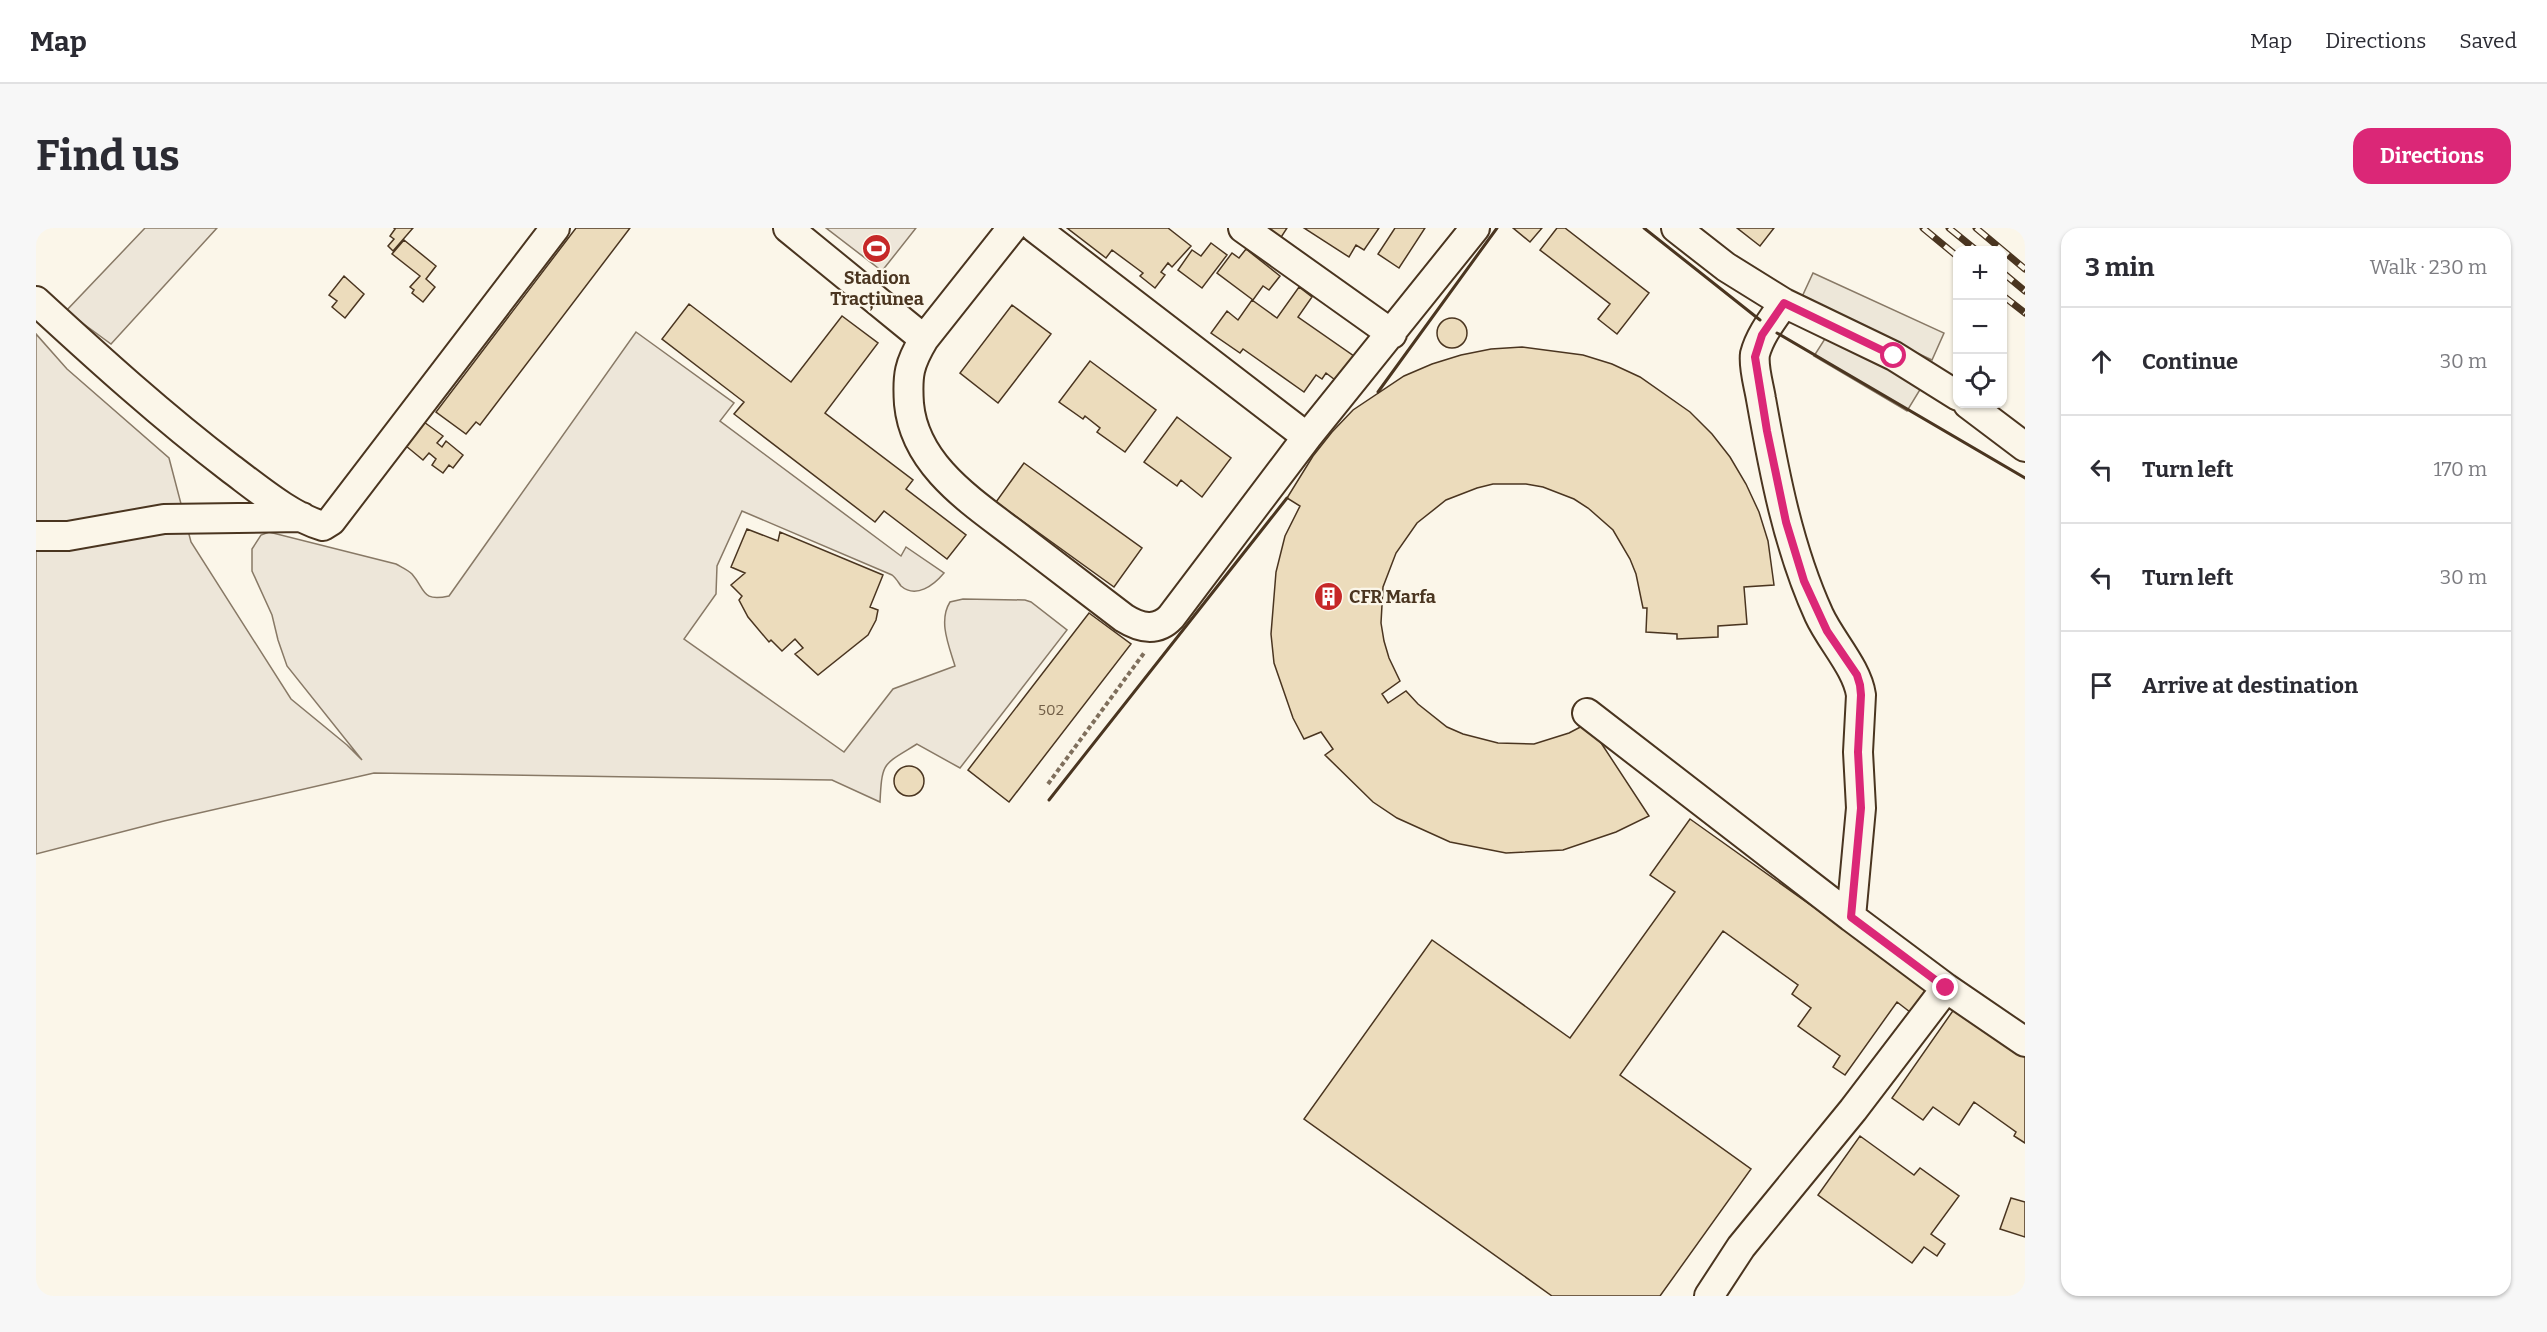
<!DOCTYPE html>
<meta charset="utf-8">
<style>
:root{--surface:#fff;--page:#f7f7f7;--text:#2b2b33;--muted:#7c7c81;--line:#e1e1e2;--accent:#db2777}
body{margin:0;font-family:Bitter,serif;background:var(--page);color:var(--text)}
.controls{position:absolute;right:18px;top:18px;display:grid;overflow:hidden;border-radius:12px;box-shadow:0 2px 4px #0004}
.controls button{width:54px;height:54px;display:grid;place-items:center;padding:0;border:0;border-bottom:2px solid var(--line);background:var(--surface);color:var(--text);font:30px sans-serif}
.stop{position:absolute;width:18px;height:18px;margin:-14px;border:4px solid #db2777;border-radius:50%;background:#fff}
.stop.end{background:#db2777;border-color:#fff;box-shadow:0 2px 6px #0008}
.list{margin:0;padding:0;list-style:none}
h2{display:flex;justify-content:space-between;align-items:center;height:78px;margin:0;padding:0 24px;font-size:26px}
h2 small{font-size:20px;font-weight:400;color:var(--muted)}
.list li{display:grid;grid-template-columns:39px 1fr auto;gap:18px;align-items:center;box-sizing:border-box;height:108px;padding:0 24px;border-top:2px solid var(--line)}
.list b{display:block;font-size:22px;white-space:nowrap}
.list em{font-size:20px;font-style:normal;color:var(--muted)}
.icon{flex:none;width:33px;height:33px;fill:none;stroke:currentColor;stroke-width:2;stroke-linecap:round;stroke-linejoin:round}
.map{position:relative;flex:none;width:1989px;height:1068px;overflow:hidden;border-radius:18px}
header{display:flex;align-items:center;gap:36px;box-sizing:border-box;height:84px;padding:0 30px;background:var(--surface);border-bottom:2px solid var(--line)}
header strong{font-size:28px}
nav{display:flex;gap:33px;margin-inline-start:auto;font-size:21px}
.intro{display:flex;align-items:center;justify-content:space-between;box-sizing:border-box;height:144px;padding:0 36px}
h1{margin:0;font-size:42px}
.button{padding:15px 27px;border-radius:18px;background:var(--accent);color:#fff;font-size:21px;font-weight:700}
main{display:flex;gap:36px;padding:0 36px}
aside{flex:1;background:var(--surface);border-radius:18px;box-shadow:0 2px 4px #0004}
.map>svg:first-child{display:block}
</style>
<header>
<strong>Map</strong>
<nav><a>Map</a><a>Directions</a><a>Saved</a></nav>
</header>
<div class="intro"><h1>Find us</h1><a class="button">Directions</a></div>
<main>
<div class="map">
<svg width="1989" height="1068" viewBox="0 0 1989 1068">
<rect width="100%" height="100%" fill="#fbf6e9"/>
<path fill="#ede6d9" stroke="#887966" stroke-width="1.5" d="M109,0H181L75,116L30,83Z
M790,0H880L846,43Z
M600,104L698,175L684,193L865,328L870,319L908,345C898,357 880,371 865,358C862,354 860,350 856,347L706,283L681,338L680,366L648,411L808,524L857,461L919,438C913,418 902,393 914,374L927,371L989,372L995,374L1031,402L924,540L881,516C847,537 846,533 844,574L796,552L338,545L128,593L0,626V106L31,141L133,230L155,314L255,471L311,517L326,532L251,438L242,412L236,387L216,343V321L225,307L233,304L360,336C365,339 372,342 376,346C390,362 385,374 413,368Z"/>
<path fill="#ede7d9" stroke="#887966" stroke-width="1.5" d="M1777,45L1908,105L1896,132L1765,71Z
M1792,106L1885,160L1871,183L1778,128Z"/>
<path fill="#ecdcbc" stroke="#4a3520" stroke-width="1.5" d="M358,0H377L357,23L352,18L358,11L354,8L359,1Z
M540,0H594L444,197L440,194L430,206L400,184Z
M1031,0H1132L1155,18L1136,39L1132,35L1125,44L1129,47L1119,60L1104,48L1107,45L1076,22L1070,30Z
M1225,0H1251L1242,14Z
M1268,0H1343L1328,22L1320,17L1313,29Z
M1359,0H1389L1363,40L1342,26Z
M1477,0H1506L1494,14Z
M1521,0H1529L1613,65L1581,106L1562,91L1574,76L1504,22Z
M1701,0H1738L1724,18Z
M368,12L400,38L390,51L399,59L387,74L376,65L378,62L374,59L384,48L356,26Z
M1175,15L1191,27L1166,60L1142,42L1156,22L1165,28Z
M1210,21L1244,48L1233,62L1227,58L1217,72L1181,45L1196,25L1203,30Z
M308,48L328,66L309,90L296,79L301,73L293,67Z
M1263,59L1276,69L1262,89L1325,133L1307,158L1290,145L1286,151L1280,147L1268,164L1207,121L1204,125L1175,105L1191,83L1202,92L1216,72L1241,90Z
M653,76L755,154L806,88L842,115L789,185L877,252L870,261L930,307L911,331L848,283L839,294L698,186L708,174L626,111Z
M976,77L1015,106L962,175L924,145Z
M1401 105a15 15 0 1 1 30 0a15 15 0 1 1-30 0Z
M1486,119L1547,127L1576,136L1604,149L1654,184L1676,206L1694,229L1710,256L1723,284L1732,313L1738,357L1708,359L1711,396L1682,398V409L1641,411V406L1610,404L1611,380H1607L1600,346L1594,331L1577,302L1552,280L1538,271L1507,259L1490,256H1457L1441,260L1410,272L1381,295L1360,325L1347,359L1345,395L1348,413L1353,430L1364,453L1346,466L1352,475L1370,463L1382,476L1411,499L1427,506L1462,515L1498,516L1533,505L1552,495L1613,588L1580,604L1527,622L1470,625L1414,614L1361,590L1337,574L1289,527L1297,521L1285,504L1268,511L1257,490L1238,435L1235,406L1240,344L1249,308L1264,278L1251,270L1277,228L1296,204L1317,182L1368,148L1396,136L1425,127L1455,121Z
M1054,133L1120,182L1089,224L1061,204L1064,200L1049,188L1047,191L1023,174Z
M1141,189L1195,230L1166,269L1145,252L1141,258L1108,234Z
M388,194L407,208L401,215L406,219L410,213L427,227L417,240L413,237L407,245L396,237L400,231L393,225L387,232L370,218Z
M988,235L1106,320L1078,359L960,274Z
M711,301L742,313L744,304L847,347L834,379L842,382L840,392L832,407L782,447L759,426L767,420L759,411L746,423L735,412L733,414L712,389L703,372L706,368L695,357L709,345L695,339Z
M1053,385L1095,416L973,574L932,542Z
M858 553a15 15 0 1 1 30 0a15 15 0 1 1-30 0Z
M1654,591L1891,760L1874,784L1861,774L1809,847L1797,839L1804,828L1762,798L1775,780L1756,766L1762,757L1687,703L1584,847L1715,941L1624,1068H1516L1268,891L1396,712L1534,810L1639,664L1614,647Z
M1921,777L1989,825V915L1978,908L1980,904L1938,874L1923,897L1897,879L1887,892L1856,870Z
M1824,908L1878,947L1884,940L1923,968L1895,1006L1909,1016L1901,1028L1888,1019L1876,1035L1782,967Z
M1975,970L1989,974V1009L1964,1001Z"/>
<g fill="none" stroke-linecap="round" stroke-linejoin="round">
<defs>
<path id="minor" d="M752,0L888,111
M976,0L888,111C873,136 871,147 873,176C879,240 940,276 986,312C1020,338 1054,364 1088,390C1104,400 1121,404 1135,389L1271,209L1439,0
M999,0L1271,209
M1207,0L1356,106
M1640,0L1690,39L1748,75L1858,128L1922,168
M0,73C63,131 126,188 194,240C221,260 255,289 287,298L295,293L519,0
M1748,75C1737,91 1724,107 1719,126C1717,139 1723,158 1725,171C1738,244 1752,319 1783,387C1795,413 1821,440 1825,467L1822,524L1825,580L1815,689L1910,760L1989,814
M1932,176L1989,219
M0,308H32L128,291L266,289
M1551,485L1815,689
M1673,1068L1705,1019L1817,882L1910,760"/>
</defs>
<use href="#minor" stroke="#4a3520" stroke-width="32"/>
<path stroke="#7f6f5c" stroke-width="4" stroke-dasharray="4.5 3" stroke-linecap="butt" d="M1012,556L1108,425"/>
<use href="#minor" stroke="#fbf6e9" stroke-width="28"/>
<defs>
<path id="rail" d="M1887,0L1922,29
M1913,0L1940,22
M1940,0L1989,41
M1966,44L1989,63
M1966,67L1989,85"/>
</defs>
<use href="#rail" stroke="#4a3520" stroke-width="7"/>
<use href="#rail" stroke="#fbf6e9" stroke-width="4.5" stroke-dasharray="14" stroke-linecap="butt"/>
<path stroke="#4a3520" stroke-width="3" d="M1608,0L1724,92
M1741,105L1989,250
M1342,164L1461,0
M1013,572L1251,270"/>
</g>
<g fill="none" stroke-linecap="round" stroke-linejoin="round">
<path stroke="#db2777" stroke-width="8" d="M1858,128L1748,75L1726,107L1719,129L1731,203L1750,294L1768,353L1791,403L1821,447L1824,457L1825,467L1822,524L1825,580L1815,689L1910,760"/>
</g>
<defs>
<symbol id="stadium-disc" viewBox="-11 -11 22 22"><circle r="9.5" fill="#c62828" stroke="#fbf6e9"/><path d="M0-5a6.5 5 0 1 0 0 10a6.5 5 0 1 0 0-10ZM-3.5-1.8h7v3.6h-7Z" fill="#fff"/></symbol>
<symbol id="building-disc" viewBox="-11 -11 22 22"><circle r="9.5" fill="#c62828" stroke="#fbf6e9"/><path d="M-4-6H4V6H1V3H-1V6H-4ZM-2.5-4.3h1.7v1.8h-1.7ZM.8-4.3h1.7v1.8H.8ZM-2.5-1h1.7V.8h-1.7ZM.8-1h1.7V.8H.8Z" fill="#fff"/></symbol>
</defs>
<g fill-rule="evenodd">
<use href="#stadium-disc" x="824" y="4" width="33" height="33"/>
<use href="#building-disc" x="1276" y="352" width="33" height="33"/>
</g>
<g text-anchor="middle" stroke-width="4.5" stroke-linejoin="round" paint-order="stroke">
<g font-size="15" fill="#725f47">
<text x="1015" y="487">502</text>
</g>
<g font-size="18" font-weight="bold" fill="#4a3520" stroke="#fbf6e9">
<text x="841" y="56">Stadion<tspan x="841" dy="21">Tracțiunea</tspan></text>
<text x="1313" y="375" text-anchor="start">CFR Marfa</text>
</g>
</g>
</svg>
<div class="controls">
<button>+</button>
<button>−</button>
<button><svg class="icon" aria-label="locate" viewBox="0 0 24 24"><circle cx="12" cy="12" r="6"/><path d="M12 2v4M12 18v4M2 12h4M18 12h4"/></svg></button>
</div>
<div class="stop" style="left:1858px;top:128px"></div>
<div class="stop end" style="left:1910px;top:760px"></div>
</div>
<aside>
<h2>3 min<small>Walk · 230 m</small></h2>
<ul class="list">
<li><svg class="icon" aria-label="ahead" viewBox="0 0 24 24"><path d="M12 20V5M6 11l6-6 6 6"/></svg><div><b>Continue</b></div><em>30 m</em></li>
<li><svg class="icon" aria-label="left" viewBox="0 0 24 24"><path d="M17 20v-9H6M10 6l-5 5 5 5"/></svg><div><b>Turn left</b></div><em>170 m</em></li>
<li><svg class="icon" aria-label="left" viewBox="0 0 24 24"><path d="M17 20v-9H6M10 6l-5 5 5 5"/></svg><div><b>Turn left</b></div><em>30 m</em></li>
<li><svg class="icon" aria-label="arrive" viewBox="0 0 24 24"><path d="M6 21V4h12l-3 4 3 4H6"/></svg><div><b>Arrive at destination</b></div></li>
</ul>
</aside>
</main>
